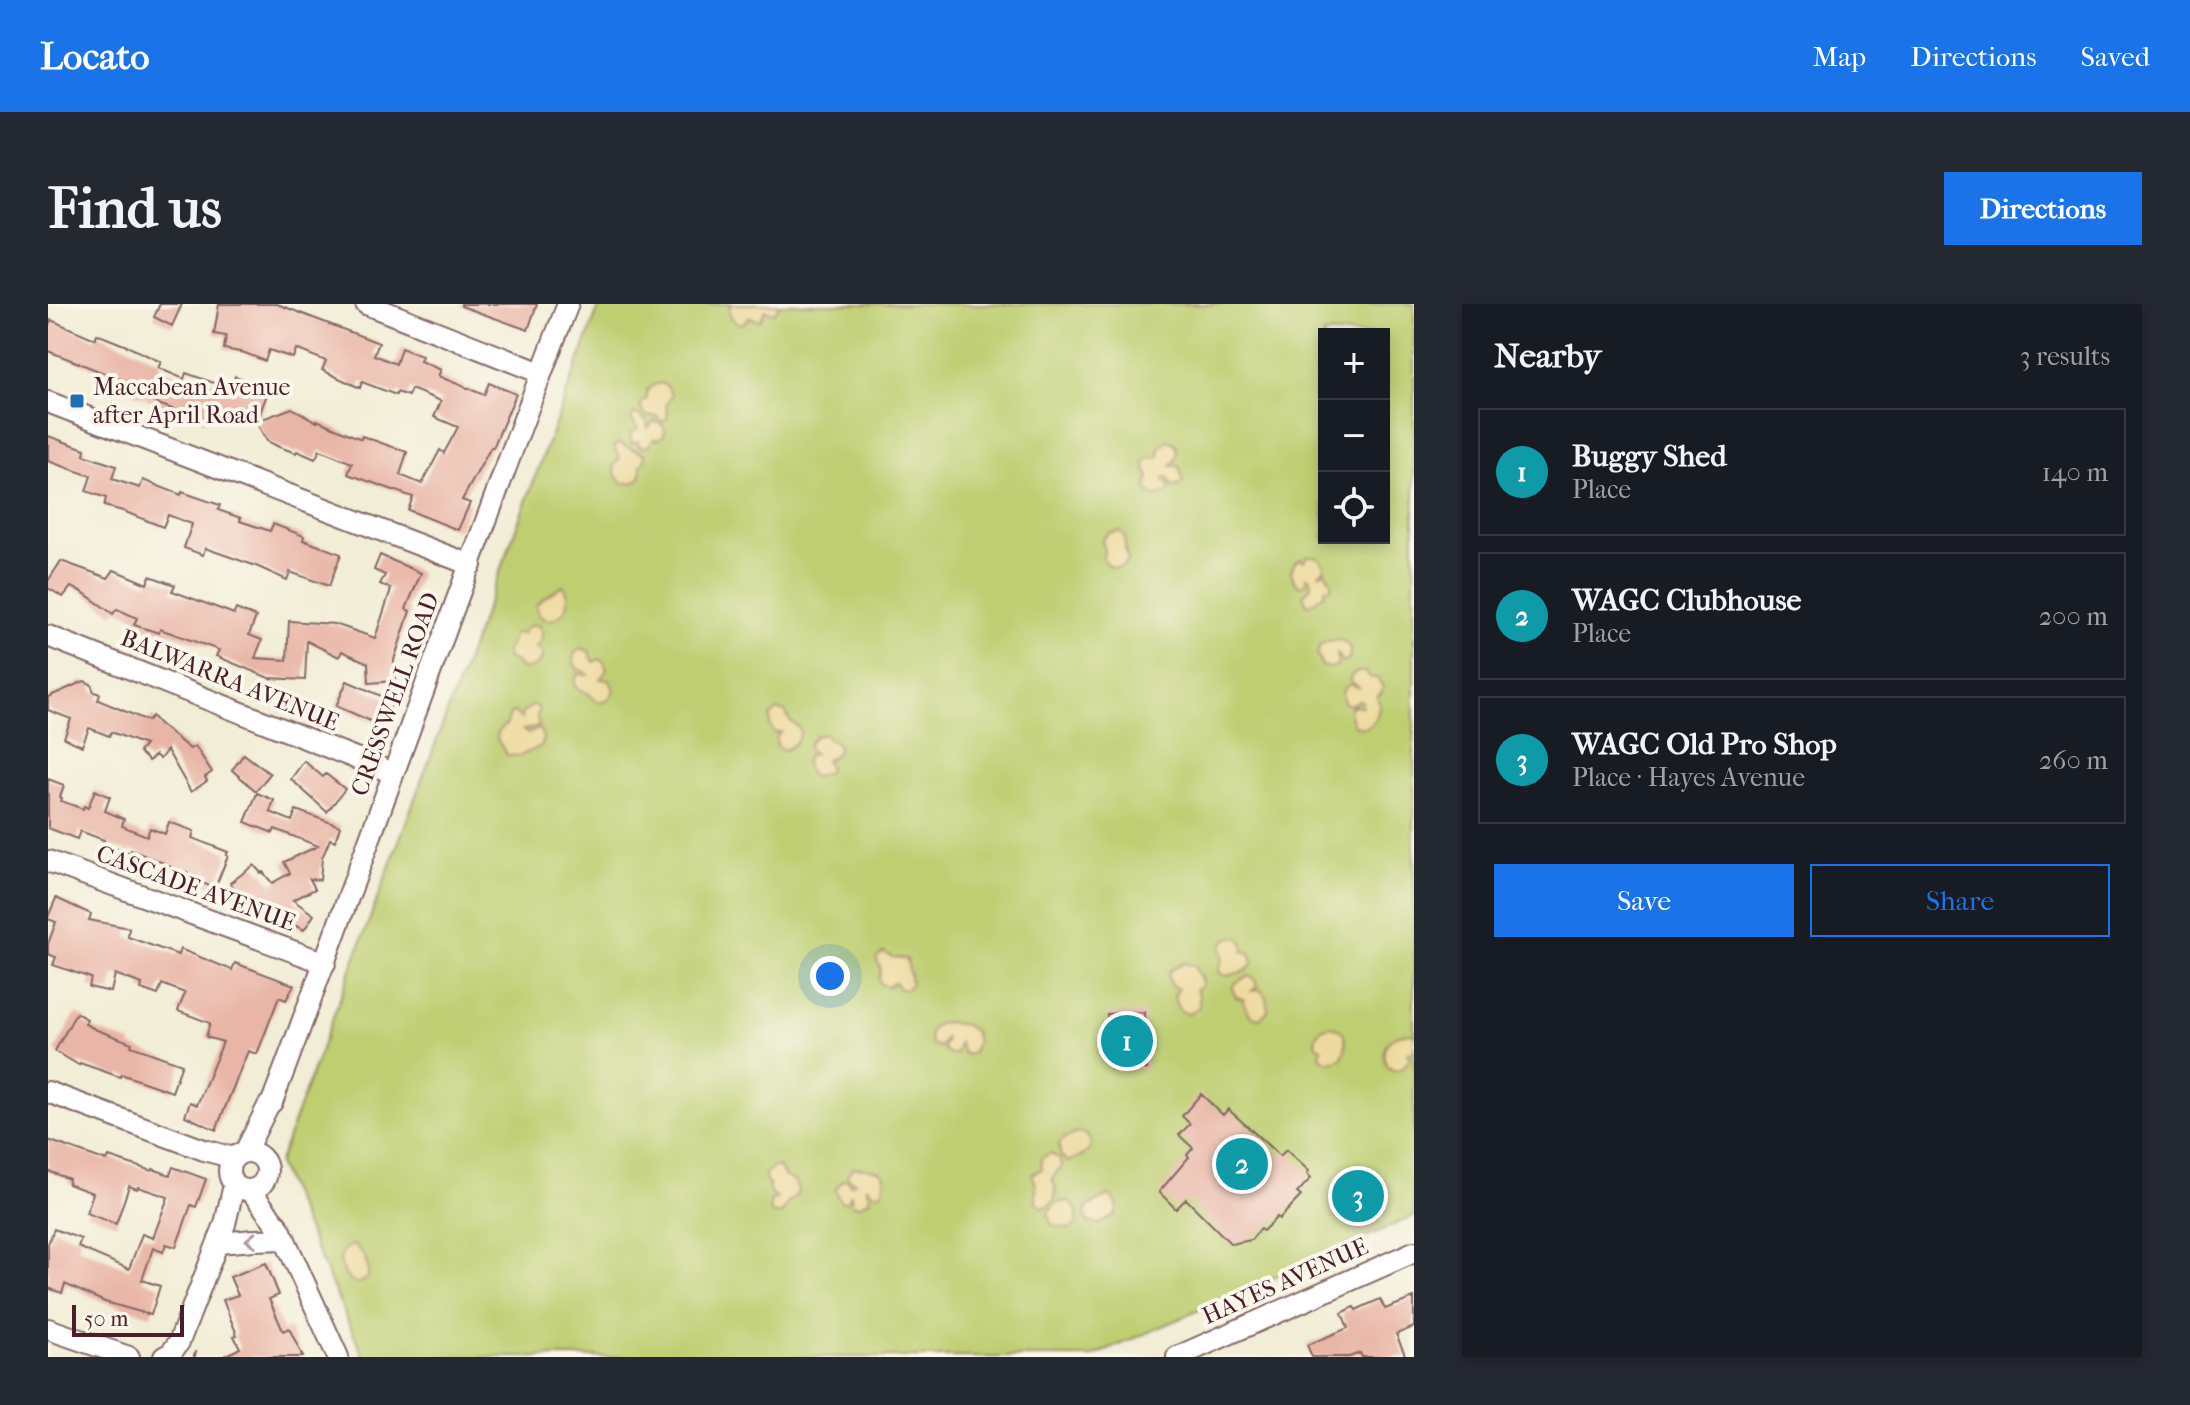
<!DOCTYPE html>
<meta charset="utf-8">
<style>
:root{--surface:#171b24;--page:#242831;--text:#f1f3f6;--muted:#9ea1a6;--line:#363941;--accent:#1a73e8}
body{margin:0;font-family:"IM FELL French Canon",serif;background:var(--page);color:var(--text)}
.controls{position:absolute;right:24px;top:24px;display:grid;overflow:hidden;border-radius:0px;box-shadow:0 4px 12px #0003}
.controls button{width:72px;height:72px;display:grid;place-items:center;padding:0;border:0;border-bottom:2px solid var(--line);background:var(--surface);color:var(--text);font:40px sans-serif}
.scale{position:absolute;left:24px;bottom:20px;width:112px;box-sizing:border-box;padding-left:8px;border:4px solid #4a1f2b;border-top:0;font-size:22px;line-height:28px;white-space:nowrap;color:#4a1f2b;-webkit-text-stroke:6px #fbf7ec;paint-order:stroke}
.you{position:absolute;left:782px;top:672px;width:28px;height:28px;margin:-20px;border:6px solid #fff;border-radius:50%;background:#1a73e8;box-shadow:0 0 0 12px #1a73e833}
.badge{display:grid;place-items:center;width:52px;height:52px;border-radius:50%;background:var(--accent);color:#fff;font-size:26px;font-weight:700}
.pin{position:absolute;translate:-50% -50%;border:4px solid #fff;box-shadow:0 2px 8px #0006}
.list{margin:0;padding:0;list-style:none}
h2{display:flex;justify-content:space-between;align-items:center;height:104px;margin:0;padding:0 32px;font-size:34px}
h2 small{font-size:26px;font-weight:400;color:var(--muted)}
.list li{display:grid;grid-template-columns:52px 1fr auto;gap:24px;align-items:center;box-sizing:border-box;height:128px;margin:0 16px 16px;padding:0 16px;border:2px solid var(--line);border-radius:0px}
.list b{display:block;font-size:30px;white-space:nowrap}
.list p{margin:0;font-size:26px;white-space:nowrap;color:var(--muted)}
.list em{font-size:26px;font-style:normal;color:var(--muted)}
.actions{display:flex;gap:16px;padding:24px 32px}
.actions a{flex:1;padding:18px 0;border:2px solid var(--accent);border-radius:0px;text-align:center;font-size:28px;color:var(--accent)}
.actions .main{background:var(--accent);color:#fff}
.icon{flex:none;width:44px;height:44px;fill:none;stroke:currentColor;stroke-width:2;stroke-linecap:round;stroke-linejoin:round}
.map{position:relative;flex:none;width:1366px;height:1053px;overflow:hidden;border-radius:0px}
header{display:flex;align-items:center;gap:48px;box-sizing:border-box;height:112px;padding:0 40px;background:var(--accent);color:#fff}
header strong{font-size:38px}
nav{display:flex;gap:44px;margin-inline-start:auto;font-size:28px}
.intro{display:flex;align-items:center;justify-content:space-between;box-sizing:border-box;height:192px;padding:0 48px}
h1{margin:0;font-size:56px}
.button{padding:20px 36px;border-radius:0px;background:var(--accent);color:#fff;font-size:28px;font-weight:700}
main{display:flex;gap:48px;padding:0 48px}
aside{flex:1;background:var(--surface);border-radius:0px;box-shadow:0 4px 12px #0003}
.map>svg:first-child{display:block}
</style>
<header>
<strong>Locato</strong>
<nav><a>Map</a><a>Directions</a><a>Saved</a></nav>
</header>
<div class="intro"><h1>Find us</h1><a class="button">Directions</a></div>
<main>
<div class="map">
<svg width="1366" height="1053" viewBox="0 0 1366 1053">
<rect width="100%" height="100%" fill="#fbf7ec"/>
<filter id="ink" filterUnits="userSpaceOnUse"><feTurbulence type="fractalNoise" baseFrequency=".0125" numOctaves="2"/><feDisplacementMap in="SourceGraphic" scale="16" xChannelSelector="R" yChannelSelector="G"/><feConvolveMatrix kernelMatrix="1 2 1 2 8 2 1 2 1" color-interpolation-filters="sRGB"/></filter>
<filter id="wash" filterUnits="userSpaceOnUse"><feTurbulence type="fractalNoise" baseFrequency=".006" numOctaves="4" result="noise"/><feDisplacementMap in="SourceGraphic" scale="32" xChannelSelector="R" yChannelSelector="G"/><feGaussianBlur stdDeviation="1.8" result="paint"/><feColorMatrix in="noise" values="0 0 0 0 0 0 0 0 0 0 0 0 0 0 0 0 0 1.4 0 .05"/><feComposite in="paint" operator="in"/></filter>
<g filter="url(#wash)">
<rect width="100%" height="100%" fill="#f2edd6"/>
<path fill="#bece71" stroke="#84764e" stroke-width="2" fill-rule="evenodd" d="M552,0H1366V912L1044,1053H316L230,860ZM1276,30H1336V234H1276Z"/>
<path fill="#eeda9e" stroke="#9c7c64" stroke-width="2" d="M684,0H730V4L726,9L717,6L712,17L702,13L694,20C685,19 682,13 681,4Z
M613,79L619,82L624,91L618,102L620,113L615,118L608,112H599C593,108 591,103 595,97L599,95V86L606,81Z
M587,109L599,117L600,124L606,117L615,121L617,126L616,131L610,135L606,134L603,139L598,143L591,142L590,137L584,139L582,130L590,125L583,114Z
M1121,136C1133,141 1131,154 1123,162H1131L1135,177L1130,182L1124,183L1120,173H1117L1116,176L1120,180L1121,187C1113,193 1100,195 1099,182C1099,179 1101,177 1101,174C1101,173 1097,162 1097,160L1100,155L1111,153L1112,143Z
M570,139L597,150V156L593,162V173L586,179H575L568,172L566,162L572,154L566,143Z
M1071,227C1079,231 1076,235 1077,242C1077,247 1079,251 1080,256C1074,266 1060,266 1055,255L1056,247L1054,236L1060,229Z
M1259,252H1266L1272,255L1277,264L1271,270L1277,267L1283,278V284L1276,285V290L1262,301L1258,299L1255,292L1263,282L1262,275L1258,273V280L1251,282L1246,277L1243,267L1247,258L1253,255L1256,257Z
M515,281C535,307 492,333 488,301C490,298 512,282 515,281Z
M484,321H490C496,328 495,337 488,343L494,348L495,352C491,361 483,366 473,365L468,358L459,354L458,347L462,342L465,331L468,329L475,330L477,325Z
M1293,336L1302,343L1301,356L1294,358L1288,348L1290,361L1283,364L1274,362L1269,351L1272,341L1281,337Z
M533,344L541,347L546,358L551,355L556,358L559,366L552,375L561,376C570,387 563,399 550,398C546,396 544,392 541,390C532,384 521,387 530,370L540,371L538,368L529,365L526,358V350Z
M1309,368H1317L1323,374H1329L1335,383L1333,390L1329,392C1334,405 1329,420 1315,424L1306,421L1302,411V403L1307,401L1314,402V398L1312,396L1301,401C1295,399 1293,392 1295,386L1300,381H1305L1312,384L1302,377L1303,372Z
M484,402H489L491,406L489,413L491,423L475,426L480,430L489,425L492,426L495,434L494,442L471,452L459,451L449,435L450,428L459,420L462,410L466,408L474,415V409Z
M730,406L738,408L741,416L750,423L752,427C752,436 744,443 737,446L731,444C726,437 728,433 733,428L726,429L722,421V412Z
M777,430L781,436H785L790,441V446L786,452L777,456L781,464L779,469L767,473L762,471L757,459L760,451L766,450L761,445L760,441L767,432Z
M1183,633H1190C1194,636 1198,641 1195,647L1202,649L1205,659L1198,667L1178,672L1172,669L1171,665L1175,654L1173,643L1176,637Z
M836,648L844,653L859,655L863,679L859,685H851L847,678L839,683L832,679L831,673L833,665L828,654Z
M1136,659L1146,662L1154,677L1153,682L1148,686L1151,691V703L1141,710C1131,708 1128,702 1126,693L1130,685L1124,682L1120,673L1122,666Z
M1200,672C1205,674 1209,677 1209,682L1204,687L1212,685L1219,695L1220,707L1212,714L1203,712L1197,702L1195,695L1188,693L1184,685L1187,679Z
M898,718L917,721L926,727L929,738L925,749L919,751L915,749L911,739L908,750H900L895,744L898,736L897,734L892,743L884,741C878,729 885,719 898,718Z
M1282,722C1299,724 1301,742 1293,755L1283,758L1274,755L1272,749L1274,744L1269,741L1267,734L1273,725Z
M1363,729L1366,730V747L1359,748L1362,754C1341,792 1315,730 1363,729Z
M1029,829L1038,830L1042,837V845L1036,851L1019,858L1012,850L1011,840L1017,834Z
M1003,849L1012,855L1013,863L1004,874C1009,886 1011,901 994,903L988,898V881L984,870L994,865L993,854Z
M726,863H731L737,873L746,877C754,891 748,891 739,900C737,903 736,907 734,910H725L722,906V897L729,894L723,890L720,883L722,881L719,880L717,875L718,869Z
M805,863C822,865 844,861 834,888L827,890L823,888L818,881L822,896L810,902L804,900L803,891L799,898H793L787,886L795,876H800L802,881L807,878L801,875L799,871Z
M1061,892L1065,894L1070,903L1067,912L1051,920L1040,918L1037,911L1039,903Z
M1021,897L1029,906V920L1021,925L1004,921L1000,911C1002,901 1011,897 1021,897Z
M306,941C315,947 323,963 319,974L309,980C292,975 284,945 306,941Z"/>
<g id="blocks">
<path fill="#e9b5a6" d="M112,0H134L124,22L106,13Z
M171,0H229L331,39L326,51L348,60L353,44L374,52L372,57L393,66L390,72L436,91L441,79L468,90L445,144L443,143L414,196L422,199L410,226L360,206L365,193L300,170L304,159L272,146L267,155L249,147L248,149L231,143L219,137L208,118L180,108L177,117L159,111L157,117L113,101L84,89L87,81L0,47V22L3,16L47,35L49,30L81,43L113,58L110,64L136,75L138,69L183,85L187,72L221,85L209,117L244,104L269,118V116L313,135L314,132L359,148L352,171L374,180L392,146L396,149L410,123L386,113L393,97L363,85L360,92L349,88L348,91L314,78L312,84L274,66L278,57L248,45L245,54L221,46L217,57L197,49L176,45L178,32L166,30Z
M413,0H489L480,26L413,2Z
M0,132L37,145L36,151L68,162L64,175L92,184L95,176L133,191L134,188L172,201L170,206L193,214L192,217L222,227L225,220L256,232L255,236L293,250L281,282L242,268L239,276L208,262L157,244L155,251L136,244L144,220L120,211L115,223L75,207L56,202L58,194L38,187L43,172L0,157Z
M332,251L373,269L358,305L362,307L346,356L347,377L321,379L320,359L294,347L291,353L259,337L257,376L221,374L168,352L171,346L112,325L111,329L86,321L89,314L69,305L65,310L33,287L23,283L15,293L0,284V277L13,257L60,274L66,266L99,280L102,272L127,281L124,287L186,310L188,305L208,313L201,331L214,336L207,354L239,356L241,317L287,320L327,334L343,285L332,280L337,271L326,266Z
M36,377L43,380L46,388L52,390L50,396L100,417L104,412L111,420L142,445L147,442L164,468L157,473L159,477L143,488L119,446L112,455L107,451L101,457L91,448L97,441L63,428L61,432L41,424L34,442L16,434L23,415L0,406V393Z
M299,377L345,397L334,422L288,402Z
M196,450L222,470L208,487L184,466Z
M256,457L275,473L278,470L297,485L279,508L243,475Z
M0,475L16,481L12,493L14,494L13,497L35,505L36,502L40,504L47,486L62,493L57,507L76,515L74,522L99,532L102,524L117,530L121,518L146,527L144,534L180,548L178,551L180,552L167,584L146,576L147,572L115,560L116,559L83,546L82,549L66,543L55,539L56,536L32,527L29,535L0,524Z
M209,489L226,496L222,508L244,517L248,506L292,522L287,537L282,535L274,554L272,576L262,575L267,585L245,596L266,611L256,626L248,622L245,625L236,619L234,622L216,611L197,589L192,592L182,579L206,561L213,569L215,568L224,579L242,569L236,558L270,542L227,525L225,529L197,518Z
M8,594L43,610L41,616L81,624L80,633L130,651L132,645L184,666L187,659L246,681L238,696L231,693L209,750L200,747L168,826L137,812L142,798L149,801L175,738L158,733L162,719L130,707L137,689L114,680L110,691L93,685L94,680L67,670L63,688L41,683L43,674L5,661L8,653L0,650V640L8,618L0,615V613Z
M1096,708L1099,765H1063L1059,710Z
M28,709L39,715L37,720L49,726L84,739L83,742L134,760L124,788L73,770L72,773L32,759L31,761L7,747Z
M1153,790L1175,811L1180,805L1232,852L1238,846L1261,867L1259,869L1263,874L1249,889L1253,892L1231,915L1229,913L1215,927L1212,925L1203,936L1183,940L1138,895L1128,905L1111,888L1141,853L1139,851L1145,844L1131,831L1142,820L1134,812Z
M0,836L59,857L61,853L104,867L105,865L122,871L125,863L158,875L148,903L143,901L128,943L118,940L115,948L105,944L94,976L112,982L103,1011L57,998L17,980L14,989L0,984V940L6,925L33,935L30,943L81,965L94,930L105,934L120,893L90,883L89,885L81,882L68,920L38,909L45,889L20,880L21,875L0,867Z
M1307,871L1330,898L1313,913L1290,887Z
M218,959L231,991L221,995L235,1027L241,1024L255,1053H175L192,1044L186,1032L189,1031L175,996L190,991L182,973Z
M1366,994V1023L1348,1030L1358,1053H1314L1312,1049L1301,1053H1264L1259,1041L1300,1024L1294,1009L1306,1003L1308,1006L1332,995L1337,1005Z"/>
</g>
</g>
<g filter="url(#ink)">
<use href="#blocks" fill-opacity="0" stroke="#856767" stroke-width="2"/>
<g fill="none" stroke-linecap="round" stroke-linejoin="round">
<defs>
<path id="minor" d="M318,0L493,69
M0,98L423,261
M0,332L345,469
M0,557L277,659
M0,788L156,846L186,854
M181 867a19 19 0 1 1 38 0a19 19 0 1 1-38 0Z
M197,848L220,802L224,798C325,533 417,264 520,0
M201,887L206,891L232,925L290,1053
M170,939L206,936L237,935
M0,1025L81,1053
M116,1053L123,1049L131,1038L177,920L186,881
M1129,1053L1366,948"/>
</defs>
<use href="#minor" stroke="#856767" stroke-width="24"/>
<path stroke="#856767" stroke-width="3" stroke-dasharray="6 6" stroke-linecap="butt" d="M146,1053L149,1044"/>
<use href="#minor" stroke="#fff" stroke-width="20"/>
</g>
<defs><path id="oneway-chevron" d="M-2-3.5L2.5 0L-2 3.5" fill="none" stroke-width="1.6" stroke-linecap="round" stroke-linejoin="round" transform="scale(2)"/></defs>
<use stroke="#ae9aa0" href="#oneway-chevron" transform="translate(203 936) rotate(178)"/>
</g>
<rect fill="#1f6fb2" stroke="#fbf7ec" stroke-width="3" x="21" y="89" width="16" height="16" rx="4"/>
<g text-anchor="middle" stroke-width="8" stroke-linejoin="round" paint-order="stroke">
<g font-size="24" fill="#4a1f2b" stroke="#fbf7ec" text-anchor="start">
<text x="45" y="91">Maccabean Avenue<tspan x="45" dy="28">after April Road</tspan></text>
</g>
<g font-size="24" fill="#4a1f2b" stroke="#fbf7ec">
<text transform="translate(182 376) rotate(22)" y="8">BALWARRA AVENUE</text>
<text transform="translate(347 390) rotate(-70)" y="8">CRESSWELL ROAD</text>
<text transform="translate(148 584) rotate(20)" y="8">CASCADE AVENUE</text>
<text transform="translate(1237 977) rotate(-24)" y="8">HAYES AVENUE</text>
</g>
</g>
</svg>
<div class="controls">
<button>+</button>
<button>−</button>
<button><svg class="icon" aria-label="locate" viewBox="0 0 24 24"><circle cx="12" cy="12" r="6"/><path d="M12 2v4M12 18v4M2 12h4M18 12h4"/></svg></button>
</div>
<div class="scale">50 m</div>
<div class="you"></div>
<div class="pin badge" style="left:1079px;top:737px;background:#0f9aa8">1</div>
<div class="pin badge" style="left:1194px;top:860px;background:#0f9aa8">2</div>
<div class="pin badge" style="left:1310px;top:892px;background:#0f9aa8">3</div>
</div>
<aside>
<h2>Nearby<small>3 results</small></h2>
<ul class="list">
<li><span class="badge" style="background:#0f9aa8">1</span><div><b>Buggy Shed</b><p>Place</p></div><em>140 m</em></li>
<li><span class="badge" style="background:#0f9aa8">2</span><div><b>WAGC Clubhouse</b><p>Place</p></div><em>200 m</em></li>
<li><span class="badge" style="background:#0f9aa8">3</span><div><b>WAGC Old Pro Shop</b><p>Place · Hayes Avenue</p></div><em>260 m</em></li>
</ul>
<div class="actions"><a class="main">Save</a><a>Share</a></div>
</aside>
</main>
